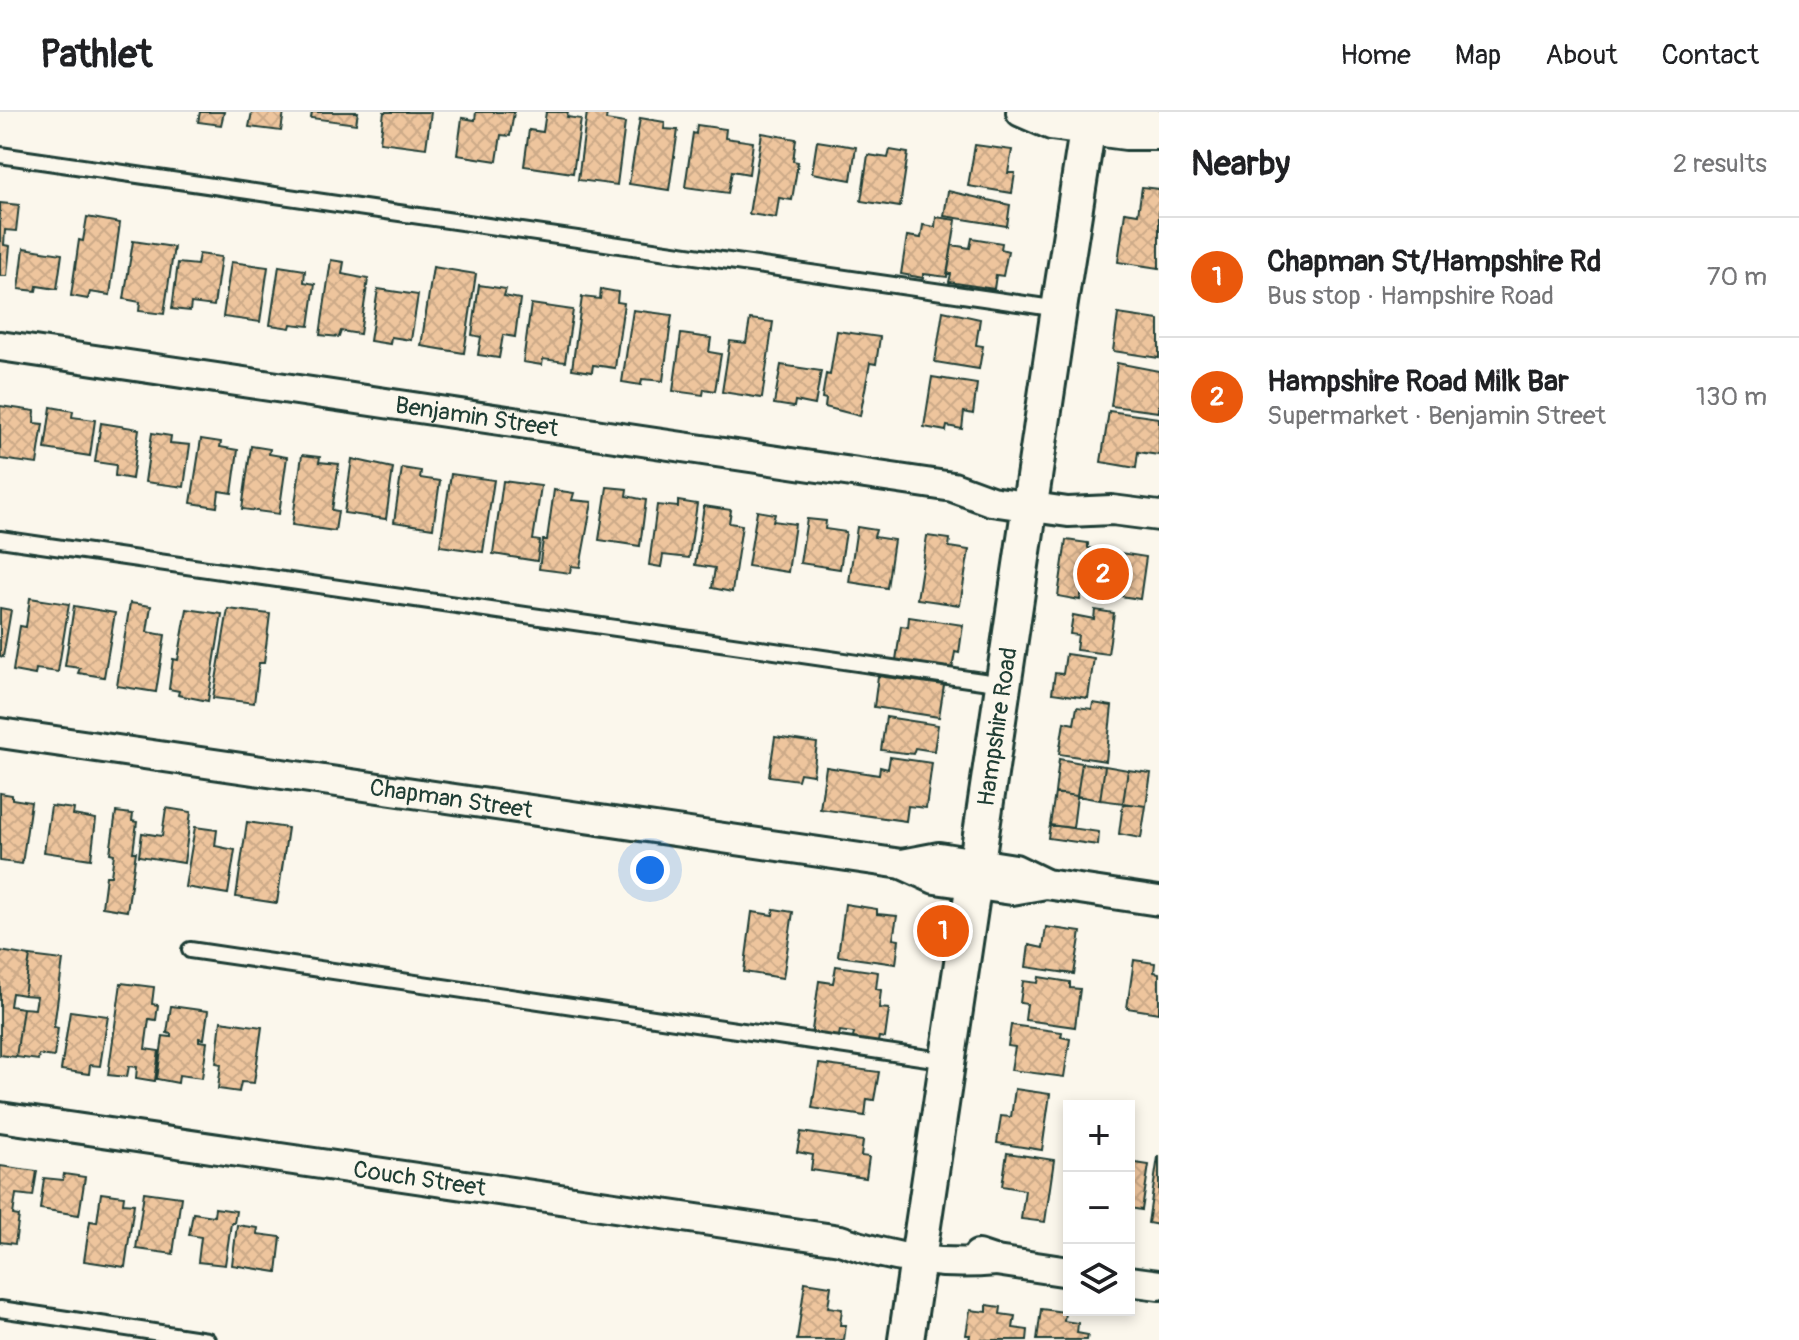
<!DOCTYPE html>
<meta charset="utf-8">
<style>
:root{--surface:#fff;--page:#f2f2f2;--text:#202124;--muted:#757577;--line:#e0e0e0;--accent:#ea580c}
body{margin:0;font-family:Pangolin,sans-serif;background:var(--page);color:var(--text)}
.controls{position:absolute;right:24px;bottom:24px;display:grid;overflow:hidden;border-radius:0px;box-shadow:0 4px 12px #0003}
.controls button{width:72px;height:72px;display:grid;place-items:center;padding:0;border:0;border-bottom:2px solid var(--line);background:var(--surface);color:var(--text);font:40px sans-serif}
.you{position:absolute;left:650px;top:758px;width:28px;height:28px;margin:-20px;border:6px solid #fff;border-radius:50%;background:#1a73e8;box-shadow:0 0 0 12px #1a73e833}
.badge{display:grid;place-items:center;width:52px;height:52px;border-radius:50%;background:var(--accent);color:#fff;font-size:26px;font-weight:700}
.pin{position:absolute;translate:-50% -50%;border:4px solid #fff;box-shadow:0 2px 8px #0006}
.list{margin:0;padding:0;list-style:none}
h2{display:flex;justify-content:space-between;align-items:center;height:104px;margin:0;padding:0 32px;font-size:34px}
h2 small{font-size:26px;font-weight:400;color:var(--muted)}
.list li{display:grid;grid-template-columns:52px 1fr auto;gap:24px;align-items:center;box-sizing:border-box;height:120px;padding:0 32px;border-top:2px solid var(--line)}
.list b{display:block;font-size:30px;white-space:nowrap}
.list p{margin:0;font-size:26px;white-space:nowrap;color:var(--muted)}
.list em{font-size:26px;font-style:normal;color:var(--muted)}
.icon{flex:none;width:44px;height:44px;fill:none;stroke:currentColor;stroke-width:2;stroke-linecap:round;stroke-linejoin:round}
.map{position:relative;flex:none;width:1159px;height:1228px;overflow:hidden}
header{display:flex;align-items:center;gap:48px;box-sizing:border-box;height:112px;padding:0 40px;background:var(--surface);border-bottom:2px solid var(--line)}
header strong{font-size:38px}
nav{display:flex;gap:44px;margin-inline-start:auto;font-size:28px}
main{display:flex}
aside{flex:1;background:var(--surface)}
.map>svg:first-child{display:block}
</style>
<header>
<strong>Pathlet</strong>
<nav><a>Home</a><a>Map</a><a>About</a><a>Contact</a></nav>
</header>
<main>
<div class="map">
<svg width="1159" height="1228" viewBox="0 0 1159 1228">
<defs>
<pattern id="building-cross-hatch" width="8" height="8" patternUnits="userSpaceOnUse" patternTransform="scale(2)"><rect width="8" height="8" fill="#eec59d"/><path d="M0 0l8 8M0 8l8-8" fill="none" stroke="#ca8"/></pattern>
</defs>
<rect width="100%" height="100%" fill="#fbf7ec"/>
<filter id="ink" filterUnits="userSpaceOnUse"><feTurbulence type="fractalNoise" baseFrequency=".0125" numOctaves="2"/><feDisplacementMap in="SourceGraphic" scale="16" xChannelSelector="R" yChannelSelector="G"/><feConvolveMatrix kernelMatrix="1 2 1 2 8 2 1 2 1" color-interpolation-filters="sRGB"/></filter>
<g filter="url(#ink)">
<path fill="url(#building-cross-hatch)" stroke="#1f3d34" stroke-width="2" d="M200,0H224L221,13L198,10Z
M252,0H284L281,19L249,15Z
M312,0H358L356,12L311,6Z
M384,0H431L426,36L380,30Z
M476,0H514L510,24L501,23L497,49L457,43L462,6L475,8Z
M546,0H568L567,5L581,7L573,61L524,54L529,18L543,20Z
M587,0H607L606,8L625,11L617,73L578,68Z
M640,6L665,10L664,17L678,18L669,78L629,72Z
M697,13L726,17L725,26L753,30L749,62L732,59L728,81L685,75L693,21L696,22Z
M762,21L796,27L793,49L798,50L792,88L779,86L776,106L749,102Z
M817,29L856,35L851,68L812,61Z
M975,33L1012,38L1008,61H1015L1012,81L968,74Z
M890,38L908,41L900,95L861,89L868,43L888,46Z
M1142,75L1159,77V156L1118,150L1125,100L1138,102Z
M948,79L1010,93L1007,114L944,104Z
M0,91L19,93L16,119L5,118L4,133L10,134L7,164H0Z
M87,105L120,111L110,183L90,180L88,187L71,184L79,128L83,129Z
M936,105L956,108L947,165L923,162V166L901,162L907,124L921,126L923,113L935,115Z
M972,126L1002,131L1001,137L1008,139L1003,164L996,163L994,177L949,170L951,162H947L952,133L970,136Z
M133,129L174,135L164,202L139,199L140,190L124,187Z
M24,136L62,142L57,177L37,174L36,179L19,177Z
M199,142L221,145L214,194L191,191L190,199L172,197L178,151L197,153Z
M331,148L344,150L342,162L368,167L360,222L341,219L339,225L320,223Z
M231,150L268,155L260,210L223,205Z
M279,154L305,158L304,170L315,172L309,214L291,212L290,216L270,213Z
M433,155L476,162L464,241L421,234Z
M479,173L506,177L504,184L520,187L515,225L503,223L499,246L478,243L481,225L472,223Z
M378,177L418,183L411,228L391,225L390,232L370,229Z
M601,177L618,180L617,190L624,191L615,256L593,253L592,260L572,257L582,185L600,187Z
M531,192L573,198L565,250L543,247L542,253L523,250Z
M633,198L672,203L663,269L642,267L641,273L622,270Z
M943,199L980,207L976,233L983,234L979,257L935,250Z
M1118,202L1159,208V246L1113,239Z
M750,207L773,210L762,286L722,280L730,229L746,231Z
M837,219L880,225L876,252L870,251L860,304L825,295L826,287L822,286L826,262L830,263Z
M681,222L711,226L709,240L721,242L715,279L704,277L703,283L673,279Z
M1117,251L1159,259V300L1111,294Z
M781,253L821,259L815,293L795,289L794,295L774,292Z
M932,265L977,272L973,302L964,300L962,317L947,314L946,319L924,315Z
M0,294L35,299L34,311L43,312L37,352L0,347Z
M51,295L73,299L72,305L95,308L90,344L45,337Z
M1109,299L1159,306V343L1138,340L1136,356L1101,350Z
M101,311L139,317L132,367L115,364L116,353L95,350Z
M152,321L171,324L170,331L190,333L184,375L145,370Z
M201,327L221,330L220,335L238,338L232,381L219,379L217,395L191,391Z
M251,334L270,337L269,342L287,345L279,402L242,397Z
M302,343L320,345L319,350L339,352L332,398L338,399L335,419L292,413Z
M352,347L393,356L386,407L344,401Z
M402,356L421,359L420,366L440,369L433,416L394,410Z
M451,362L494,368L483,440L440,434Z
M503,369L541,374L533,428L540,429L537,449L493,442Z
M607,375L627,377L626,384L646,388L640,434L599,428Z
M554,378L574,381L572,388L592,390L580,455L571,454L570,461L539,457L543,428H547Z
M678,389L697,392L689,446L663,443L661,455L649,453L657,393L678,395Z
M704,394L731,398L729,411L742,413L732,480L712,476L715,456L695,453Z
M757,399L775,402L773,409L795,412L788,460L748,454Z
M807,407L826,409L825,417L846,420L840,457L800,451Z
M857,415L876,418L874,425L894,428L887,476L849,470Z
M927,424L950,427L949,435L969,438L960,493L917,487Z
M1066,428L1088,431V436L1146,445L1140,487L1082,478L1080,488L1058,484Z
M30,486L69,492L58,560L36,557L35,563L13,559L20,514L26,515Z
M130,491L151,494L147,520L165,523L156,580L117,574Z
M74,494L115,501L104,565L78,561L80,556L65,554Z
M0,496L11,498L3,545L0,544Z
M187,497L222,502L208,589L178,583L179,579L169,577L173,547L178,548Z
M228,497L270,502L264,551H259L254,591L213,586Z
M1095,498L1114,501L1108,542L1076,538L1078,523L1070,522L1073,503L1094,507Z
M909,505L963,513L959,541L955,540L952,557L912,554L913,551L896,548L901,514L908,515Z
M1066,542L1094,546L1088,586L1052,581L1055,561L1063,562Z
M878,564L944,573L939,605L874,595Z
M1093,591L1112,594L1106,649L1059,642L1064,610L1074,612L1077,595L1092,597Z
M886,605L938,613L934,639L915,636L913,642L881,638Z
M775,625L817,631L813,663L800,661L798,668L769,664Z
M890,645L932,651L926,696L908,694L906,709L820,697L826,655L879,663L880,655L888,657Z
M1059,647L1082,651L1077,684L1055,681Z
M1082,651L1105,654L1100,688L1077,684Z
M1105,654L1128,658L1123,691L1100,688Z
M1128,658L1151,661L1146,694L1123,691Z
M0,681L12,683V687L31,690L22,752L0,749Z
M1055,681L1077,684L1073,716L1050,713Z
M1123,691L1146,694L1141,726L1119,722Z
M51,694L74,697L73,703L96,707L91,747L44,740Z
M166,696L191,700L184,751L139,744L142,721L162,724Z
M116,700L133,702L132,709L137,710L133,740H136L127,799L102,795L106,764H111L114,742L110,741Z
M247,710L288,716L277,791L236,785Z
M1050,713L1099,720L1098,733L1048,726Z
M195,715L217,718L215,734L235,738L228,782L185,775Z
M845,792L877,797V802L897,804L893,827L899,828L896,852L838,844Z
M774,797L793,800L783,866L744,860L752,800L773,803Z
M1046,815L1081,820L1074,862L1026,855L1029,833L1043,836Z
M0,839L30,844L24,883L12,881L10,894L23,896L16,945L0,943Z
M30,844L63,848L54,915L58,916L54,945L39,943L38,948L16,945L23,896L35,897L37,884L24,883Z
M1134,848L1155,851L1154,860L1159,861V901L1127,896Z
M836,854L878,860L876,877L881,878L879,896L889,897L885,926L879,925L877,935L852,931L854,921L840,919L838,929L811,925L819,869L833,871Z
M1039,865L1070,870V876L1080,877L1075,915L1025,908L1027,892L1020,891L1023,869L1038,871Z
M121,871L154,875L152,892L158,893L156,908L149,907L145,937L159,939L155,969L136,966L137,955L129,954L127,965L108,963Z
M171,894L208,899L204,927L199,926V929L207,930L202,966L179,963L178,971L157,967L163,924L171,925V922L167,921Z
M70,899L108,904L100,954L90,953L89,962L61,958Z
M221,909L262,915L254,971L241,970L239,980L218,977L221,952L216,951Z
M1011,913L1062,920L1061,925L1070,927L1064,965L1011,958L1015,935L1008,934Z
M819,952L879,960L874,988L867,987L865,1004L812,996Z
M1015,977L1050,982L1042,1038L997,1031L1001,1004L1011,1005Z
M801,1020L863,1029L861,1044L869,1045L866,1066L811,1058L813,1043L797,1040Z
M1007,1041L1054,1048L1045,1110L1021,1107L1025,1078L1002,1074Z
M1158,1045H1159V1113L1148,1111Z
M1129,1050L1149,1053L1142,1098L1129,1096Z
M0,1054L37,1059L33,1084L16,1082L13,1103L19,1104L15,1132L0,1130Z
M64,1062L85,1065L79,1103L40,1097L44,1066L63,1068Z
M144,1080L181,1085L173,1142L136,1137Z
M101,1081L124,1084L123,1091L134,1092L125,1155L84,1149L90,1109L97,1110Z
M215,1096L236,1099L234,1111H231L225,1153L198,1150L201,1125L189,1123L193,1101L214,1104Z
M237,1113L258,1116L257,1122L281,1125L277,1160L232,1153Z
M805,1170L831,1174L828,1195L842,1197L840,1213H846L844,1228H797Z
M987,1193L1001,1195L1000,1202L1015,1204L1013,1216L1028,1218L1027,1228H969L970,1223H966L970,1198L987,1200Z
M1041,1197L1065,1200L1064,1209L1078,1211L1077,1221L1088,1223L1087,1228H1037Z"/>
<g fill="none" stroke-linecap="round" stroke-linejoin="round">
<defs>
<path id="service" d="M0,43L1059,197
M0,427L1003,572
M190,838L948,949
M0,1197L207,1228"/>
<g id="minor">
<path d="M1021,0L1051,13L1126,23H1159"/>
<path d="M1114,0L1159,13"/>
<path id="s1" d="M0,234L953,375L991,389L1068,400L1112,398L1159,404"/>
<path id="s2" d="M0,621L902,752L935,767L1012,778L1046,772"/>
<path d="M902,752L939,745L1015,757L1046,772L1159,789"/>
<path id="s3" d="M0,1005L840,1128C892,1147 941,1154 996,1149"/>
<path d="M978,1143L996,1149L1069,1160"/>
<path d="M1129,1169L1159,1173"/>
</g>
<g id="tertiary">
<path id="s4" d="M906,1228L1059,197L1090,0"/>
</g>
</defs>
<use href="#service" stroke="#1f3d34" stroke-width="20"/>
<use href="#minor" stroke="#1f3d34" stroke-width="34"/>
<use href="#tertiary" stroke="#1f3d34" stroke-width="40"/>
<use href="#service" stroke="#fbf7ec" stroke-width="14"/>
<use href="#minor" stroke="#fbf7ec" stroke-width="28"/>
<use href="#tertiary" stroke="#fbf7ec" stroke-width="34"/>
</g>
</g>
<g text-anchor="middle" stroke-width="6" stroke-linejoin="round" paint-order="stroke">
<g font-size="24" fill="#1f3d34" stroke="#fbf7ec">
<text dy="8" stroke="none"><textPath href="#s1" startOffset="482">Benjamin Street</textPath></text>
<text dy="8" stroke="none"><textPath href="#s4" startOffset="620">Hampshire Road</textPath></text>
<text dy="8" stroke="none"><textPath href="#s2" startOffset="456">Chapman Street</textPath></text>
<text dy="8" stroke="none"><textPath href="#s3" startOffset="424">Couch Street</textPath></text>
</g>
</g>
</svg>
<div class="controls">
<button>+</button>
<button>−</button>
<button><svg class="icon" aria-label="layers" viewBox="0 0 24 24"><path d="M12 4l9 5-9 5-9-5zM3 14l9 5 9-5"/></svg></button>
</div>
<div class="you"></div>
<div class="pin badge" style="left:943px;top:819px">1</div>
<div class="pin badge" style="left:1103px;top:462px">2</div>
</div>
<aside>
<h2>Nearby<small>2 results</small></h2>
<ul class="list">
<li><span class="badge">1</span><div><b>Chapman St/Hampshire Rd</b><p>Bus stop · Hampshire Road</p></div><em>70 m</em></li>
<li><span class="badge">2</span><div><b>Hampshire Road Milk Bar</b><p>Supermarket · Benjamin Street</p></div><em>130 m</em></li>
</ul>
</aside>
</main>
